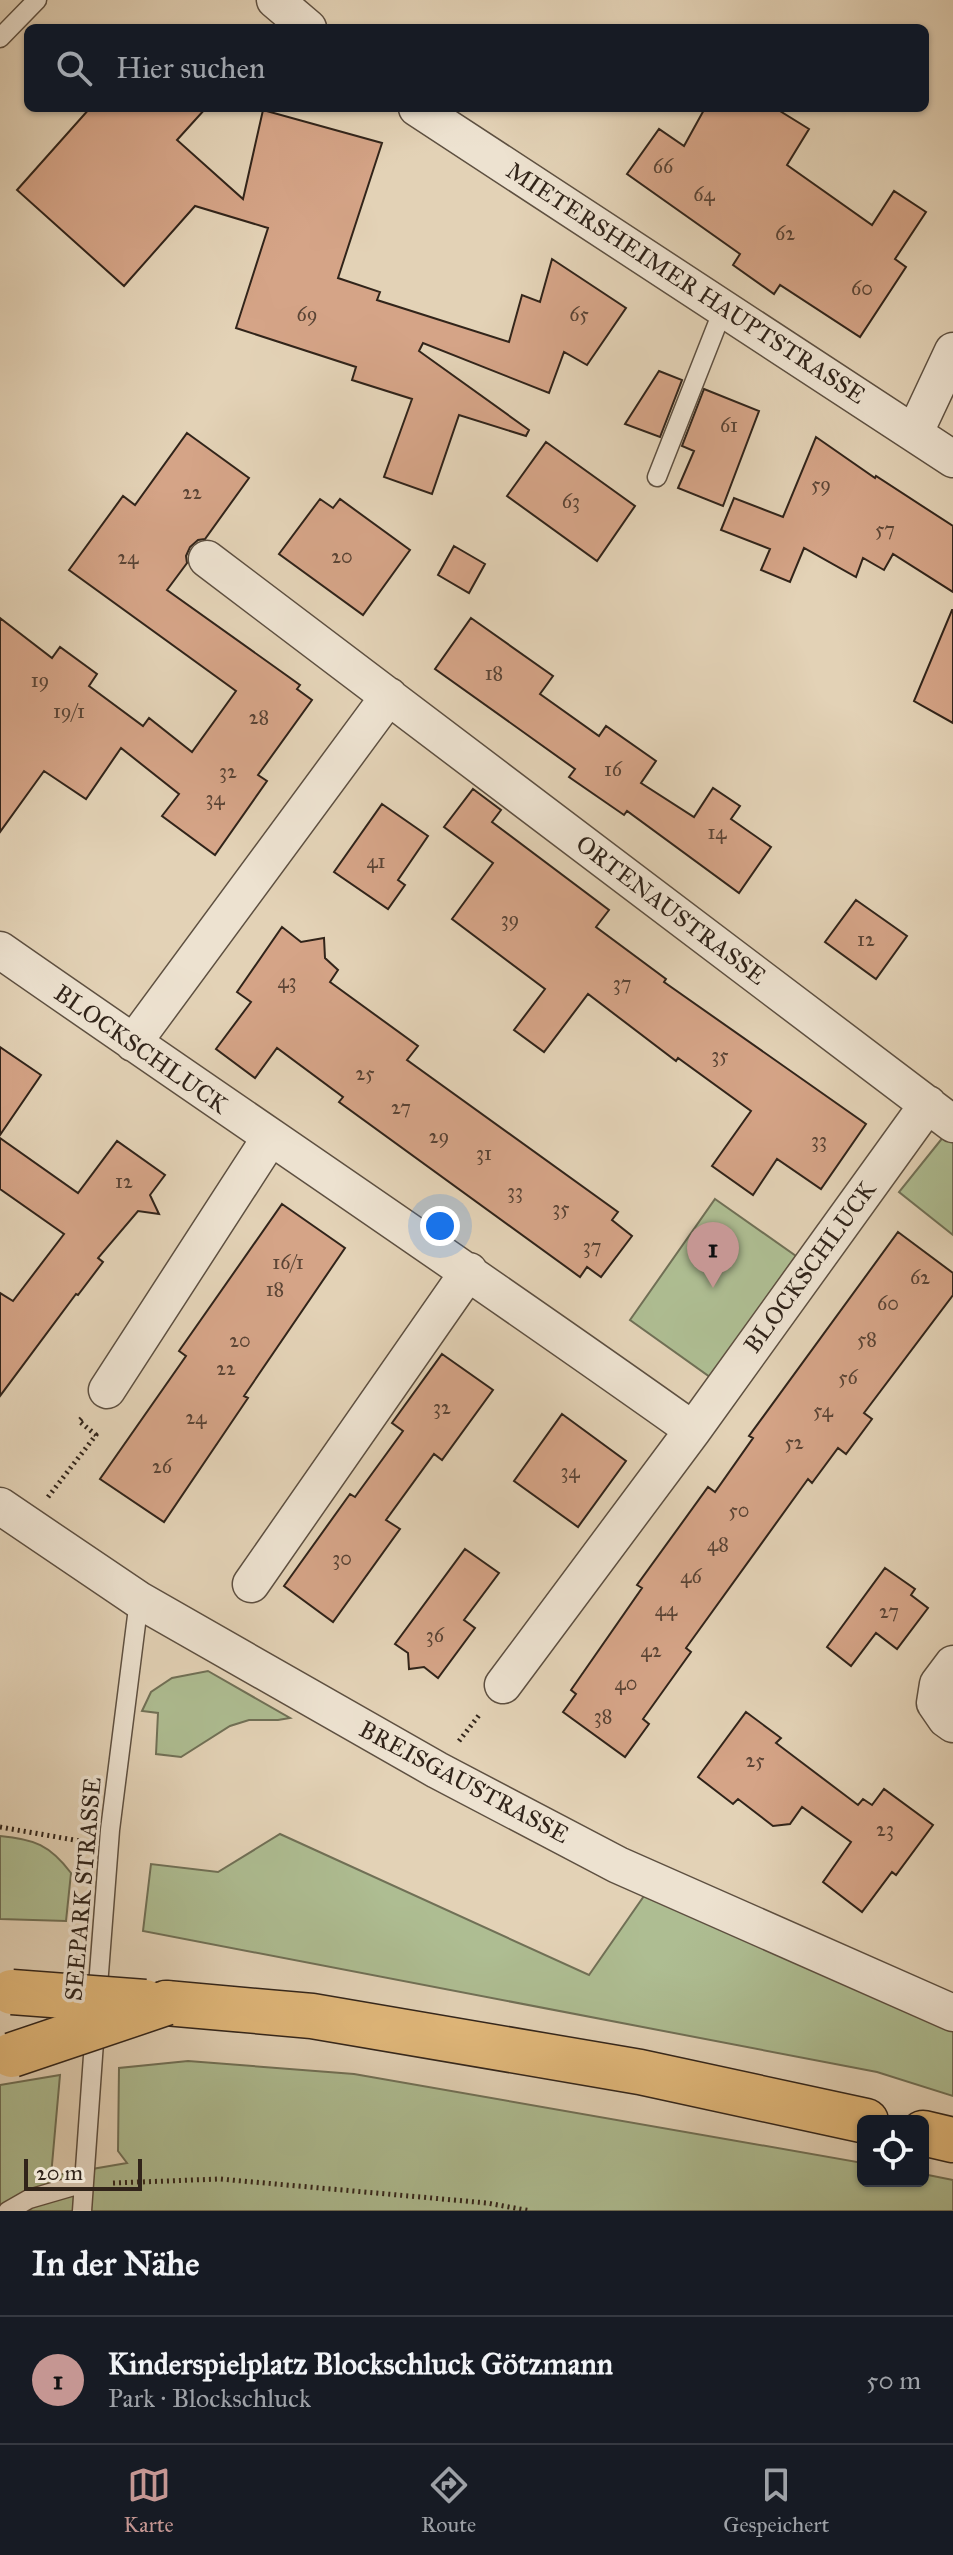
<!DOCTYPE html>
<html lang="de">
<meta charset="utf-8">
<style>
:root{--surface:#171b24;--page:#20242c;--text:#f1f3f6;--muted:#9ea1a6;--line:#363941;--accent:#c59692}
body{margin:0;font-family:"IM FELL Great Primer",serif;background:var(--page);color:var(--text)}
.controls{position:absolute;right:24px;bottom:24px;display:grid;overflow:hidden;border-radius:12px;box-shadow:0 2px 6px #0004}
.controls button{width:72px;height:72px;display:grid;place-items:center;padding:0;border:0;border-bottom:2px solid var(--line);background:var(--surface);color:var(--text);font:40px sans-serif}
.scale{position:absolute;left:24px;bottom:20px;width:118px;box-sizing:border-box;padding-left:8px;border:4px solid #31241a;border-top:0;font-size:22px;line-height:28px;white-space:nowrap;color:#31241a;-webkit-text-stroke:6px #ede2d0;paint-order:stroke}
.you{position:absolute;left:440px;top:1226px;width:28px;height:28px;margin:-20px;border:6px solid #fff;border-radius:50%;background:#1a73e8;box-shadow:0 0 0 12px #1a73e833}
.badge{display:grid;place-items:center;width:52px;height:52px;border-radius:50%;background:var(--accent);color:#111;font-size:26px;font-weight:700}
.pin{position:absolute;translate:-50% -66px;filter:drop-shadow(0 2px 4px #0008)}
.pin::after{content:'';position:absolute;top:42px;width:28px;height:24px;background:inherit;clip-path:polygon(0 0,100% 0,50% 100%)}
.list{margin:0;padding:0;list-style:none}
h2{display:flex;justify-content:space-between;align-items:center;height:104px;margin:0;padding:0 32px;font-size:34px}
h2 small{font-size:26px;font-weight:400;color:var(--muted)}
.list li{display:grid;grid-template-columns:52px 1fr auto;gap:24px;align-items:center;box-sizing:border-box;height:128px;padding:0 32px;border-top:2px solid var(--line)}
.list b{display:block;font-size:30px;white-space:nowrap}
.list p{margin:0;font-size:26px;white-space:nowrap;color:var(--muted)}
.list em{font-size:26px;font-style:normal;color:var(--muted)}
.icon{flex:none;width:44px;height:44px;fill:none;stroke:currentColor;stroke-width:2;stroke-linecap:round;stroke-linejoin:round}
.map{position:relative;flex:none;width:953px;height:2211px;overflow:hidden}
.search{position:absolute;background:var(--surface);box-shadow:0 2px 6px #0004;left:24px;right:24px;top:24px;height:88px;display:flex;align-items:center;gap:20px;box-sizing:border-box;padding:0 28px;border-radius:12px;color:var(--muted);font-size:30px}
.sheet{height:232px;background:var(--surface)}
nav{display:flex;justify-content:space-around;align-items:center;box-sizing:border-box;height:112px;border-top:2px solid var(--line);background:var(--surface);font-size:22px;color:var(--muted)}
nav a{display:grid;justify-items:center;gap:4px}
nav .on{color:var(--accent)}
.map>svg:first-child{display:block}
</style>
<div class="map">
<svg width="953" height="2211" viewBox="0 0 953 2211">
<rect width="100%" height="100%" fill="#e3d2b6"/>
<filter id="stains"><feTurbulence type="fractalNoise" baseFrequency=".0025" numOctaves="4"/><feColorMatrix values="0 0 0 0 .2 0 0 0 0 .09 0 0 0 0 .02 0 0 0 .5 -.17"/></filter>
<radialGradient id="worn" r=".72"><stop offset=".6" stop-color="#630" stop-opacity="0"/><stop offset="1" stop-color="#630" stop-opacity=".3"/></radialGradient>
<path fill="#aebd92" stroke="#707056" stroke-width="2" d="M944,1136L953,1143V1235L899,1192Z
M715,1199L796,1256L710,1377L630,1320Z
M208,1671L290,1718L278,1720H249L230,1726L181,1757L156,1754L158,1713L142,1711L151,1692L172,1678Z
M280,1834L589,1975L644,1896L953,2031V2096L877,2072L143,1931L151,1864L218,1872Z
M0,1836C34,1839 50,1845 71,1873L66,1921L0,1919Z
M188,2061L354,2074L863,2163V2181H923V2174L953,2180V2211H0V2085L60,2075L51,2176L127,2163L118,2151L119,2068Z"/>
<path fill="#d5a487" stroke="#31241a" stroke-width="2" d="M90,108H206L177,140L243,199L263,110L382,143L338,278L380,292L377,300L509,342L522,295L540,302L552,259L626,308L587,365L564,352L549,393L423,343L419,351L529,430L526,436L459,415L432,494L384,477L412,399L352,380L356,367L236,328L268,228L195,206L124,286L17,190Z
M705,108H775L809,129L787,165L872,225L894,191L926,212L895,259L906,267L860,337L780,285L774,294L733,265L740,254L627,174L659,129L684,146Z
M659,371L682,380L660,437L625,424Z
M704,389L759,411L723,506L678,488L694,451L682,446Z
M187,433L249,478L205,539L198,540L190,547L186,556L187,563L167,590L300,685L297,689L312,700L258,775L267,781L215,855L162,816L179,794L121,748L86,799L44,771L0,832V618L52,658L60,647L97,674L89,686L143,726L149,718L192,752L236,691L69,570L123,496L135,505Z
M816,437L875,478L876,476L953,526V592L893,554L884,570L863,558L856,577L804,548L790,582L761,570L770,549L721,530L734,498L783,517Z
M546,442L635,506L597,561L507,496Z
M320,499L333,508L340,499L410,550L363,615L279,554Z
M454,546L485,564L469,593L438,575Z
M952,610H953V723L914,701Z
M471,618L553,676L540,694L599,736L606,726L656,761L641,783L694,817L713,788L740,806L731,819L771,847L739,893L627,811L624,815L569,777L575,769L435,669Z
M473,789L501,810L492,822L609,910L596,927L666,979L664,982L866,1124L821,1189L777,1159L753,1195L712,1166L751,1111L678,1058L676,1061L588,994L544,1052L514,1030L545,989L452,919L493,863L444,827Z
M382,804L428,836L398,880L405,885L388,909L334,872Z
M856,900L907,936L876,979L825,942Z
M282,927L301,942L324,938L325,958L338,970L330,982L418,1046L407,1060L618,1212L612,1220L632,1236L601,1277L587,1267L580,1277L339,1102L343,1097L277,1048L255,1078L216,1049L251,1002L237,992Z
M0,1047L41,1075L0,1135Z
M0,1138L78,1193L117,1141L165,1175L150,1195L159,1214L138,1211L98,1258L103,1262L78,1295L76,1294L0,1396V1293L13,1301L64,1234L0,1189Z
M282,1204L345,1248L244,1396L248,1398L164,1522L100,1479L186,1356L179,1351Z
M898,1232L953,1273V1295L864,1413L872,1419L846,1454L838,1448L812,1483L808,1479L686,1648L691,1652L643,1719L649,1724L625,1757L563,1712L576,1694L571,1690L642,1588L637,1585L708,1487L715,1492L753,1438L749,1436Z
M442,1354L493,1390L442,1460L434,1454L386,1520L400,1529L333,1622L284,1586L350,1494L355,1497L403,1431L392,1423Z
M562,1414L626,1461L578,1527L514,1481Z
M465,1549L499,1573L464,1620L475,1628L438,1678L424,1667L409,1669L408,1653L395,1644Z
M885,1568L915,1589L911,1595L928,1608L897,1649L876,1633L851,1666L827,1647Z
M746,1712L781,1738L776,1743L858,1805L863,1799L872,1805L884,1789L933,1825L896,1875L892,1872L862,1912L823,1882L851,1842L802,1807L790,1824L773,1826L738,1799L733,1804L698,1777Z"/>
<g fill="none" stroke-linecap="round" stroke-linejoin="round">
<defs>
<path id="service" d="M0,38L37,0
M657,477L724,307
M97,1999L110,1830L139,1600
M8,2211L29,2199L84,2183
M82,2211L95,2028"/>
<path id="minor" d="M275,0L308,28
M417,108L953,459
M915,432L953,351
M207,559L953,1124
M0,950C231,1111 464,1267 693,1430
M133,1043L389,696
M107,1390L270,1138
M0,1506L139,1600L437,1770L618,1865L953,2013
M251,1584L469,1271
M953,1664L938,1684L935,1703L946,1719L953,1724
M503,1685L693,1430L928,1104"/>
<path id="primary" d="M166,2003L312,2016L640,2072L866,2121
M923,2133L953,2140"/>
</defs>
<use href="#service" stroke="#5e5041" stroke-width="21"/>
<use href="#minor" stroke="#5e5041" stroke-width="39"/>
<use href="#primary" stroke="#31241a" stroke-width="47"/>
<path stroke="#31241a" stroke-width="5" stroke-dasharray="2 4" stroke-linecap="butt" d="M48,1497L96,1435L79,1421L84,1416
M459,1741L480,1714
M0,1827L80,1841
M113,2183L220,2179L487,2203L531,2211"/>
<use href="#service" stroke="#ede2d0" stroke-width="18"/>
<use href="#minor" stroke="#ede2d0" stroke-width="36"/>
<use href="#primary" stroke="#e2b97b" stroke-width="44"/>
<defs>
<path id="primary-bridge" d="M12,1992L145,2002
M12,2055L166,2003"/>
</defs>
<use href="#primary-bridge" stroke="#31241a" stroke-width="47" stroke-linecap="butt"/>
<use href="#primary-bridge" stroke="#e2b97b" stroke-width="44"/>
</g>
<g text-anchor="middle" stroke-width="7" stroke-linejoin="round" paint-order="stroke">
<g font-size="20" fill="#5a4435">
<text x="663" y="173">66</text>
<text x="704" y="201">64</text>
<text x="785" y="240">62</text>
<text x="862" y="295">60</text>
<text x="307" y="321">69</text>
<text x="579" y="321">65</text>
<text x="729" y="432">61</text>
<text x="821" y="491">59</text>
<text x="192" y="499">22</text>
<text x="571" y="508">63</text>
<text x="885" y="536">57</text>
<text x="342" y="563">20</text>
<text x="128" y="564">24</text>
<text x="494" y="680">18</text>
<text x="40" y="687">19</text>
<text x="69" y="718">19/1</text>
<text x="259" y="724">28</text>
<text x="613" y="776">16</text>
<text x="228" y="778">32</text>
<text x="215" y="805">34</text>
<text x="717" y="839">14</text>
<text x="376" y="868">41</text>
<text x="510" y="926">39</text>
<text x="866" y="946">12</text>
<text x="287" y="988">43</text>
<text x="622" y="990">37</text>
<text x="720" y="1062">35</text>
<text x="365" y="1080">25</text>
<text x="401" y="1114">27</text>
<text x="439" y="1143">29</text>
<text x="819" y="1147">33</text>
<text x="484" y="1160">31</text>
<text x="124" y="1188">12</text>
<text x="515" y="1198">33</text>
<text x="561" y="1215">35</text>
<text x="592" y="1253">37</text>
<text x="288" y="1269">16/1</text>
<text x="920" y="1284">62</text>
<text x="275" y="1296">18</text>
<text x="888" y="1310">60</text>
<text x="867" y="1346">58</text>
<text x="240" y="1347">20</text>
<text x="226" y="1375">22</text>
<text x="848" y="1384">56</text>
<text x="442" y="1414">32</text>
<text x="823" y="1417">54</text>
<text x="196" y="1424">24</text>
<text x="794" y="1449">52</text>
<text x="162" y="1473">26</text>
<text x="570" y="1478">34</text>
<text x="739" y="1517">50</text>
<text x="718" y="1551">48</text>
<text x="342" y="1565">30</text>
<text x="691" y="1583">46</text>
<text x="666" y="1616">44</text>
<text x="889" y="1618">27</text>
<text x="435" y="1642">36</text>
<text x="651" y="1657">42</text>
<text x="626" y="1690">40</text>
<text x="603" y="1723">38</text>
<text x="755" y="1767">25</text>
<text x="885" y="1836">23</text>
</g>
<g font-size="24" fill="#31241a" stroke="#ede2d0">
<text transform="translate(686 283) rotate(33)" y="8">MIETERSHEIMER HAUPTSTRASSE</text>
<text transform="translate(671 910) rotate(37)" y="8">ORTENAUSTRASSE</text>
<text transform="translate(141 1049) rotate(35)" y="8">BLOCKSCHLUCK</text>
<text transform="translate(810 1267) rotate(-54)" y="8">BLOCKSCHLUCK</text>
<text transform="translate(464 1782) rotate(28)" y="8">BREISGAUSTRASSE</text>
<text transform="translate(83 1889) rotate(-85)" y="8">SEEPARK STRASSE</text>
</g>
</g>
<rect width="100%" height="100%" filter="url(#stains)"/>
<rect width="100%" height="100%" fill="url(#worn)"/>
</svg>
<div class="controls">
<button><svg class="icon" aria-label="locate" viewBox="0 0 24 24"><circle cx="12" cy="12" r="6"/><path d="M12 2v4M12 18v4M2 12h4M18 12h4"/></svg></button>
</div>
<div class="scale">20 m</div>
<div class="you"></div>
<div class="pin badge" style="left:713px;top:1288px">1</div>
<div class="search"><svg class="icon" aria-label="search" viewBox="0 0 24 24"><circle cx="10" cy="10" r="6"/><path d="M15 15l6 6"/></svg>Hier suchen</div>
</div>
<section class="sheet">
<h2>In der Nähe<small></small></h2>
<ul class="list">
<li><span class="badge">1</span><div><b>Kinderspielplatz Blockschluck Götzmann</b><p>Park · Blockschluck</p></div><em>50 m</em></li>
</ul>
</section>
<nav>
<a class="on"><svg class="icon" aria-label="map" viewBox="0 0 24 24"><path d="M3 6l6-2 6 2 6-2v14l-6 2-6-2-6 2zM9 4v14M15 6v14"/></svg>Karte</a>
<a><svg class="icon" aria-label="directions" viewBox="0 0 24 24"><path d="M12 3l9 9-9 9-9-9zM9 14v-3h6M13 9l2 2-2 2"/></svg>Route</a>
<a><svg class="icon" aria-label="saved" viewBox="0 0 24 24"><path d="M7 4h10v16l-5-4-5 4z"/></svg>Gespeichert</a>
</nav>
